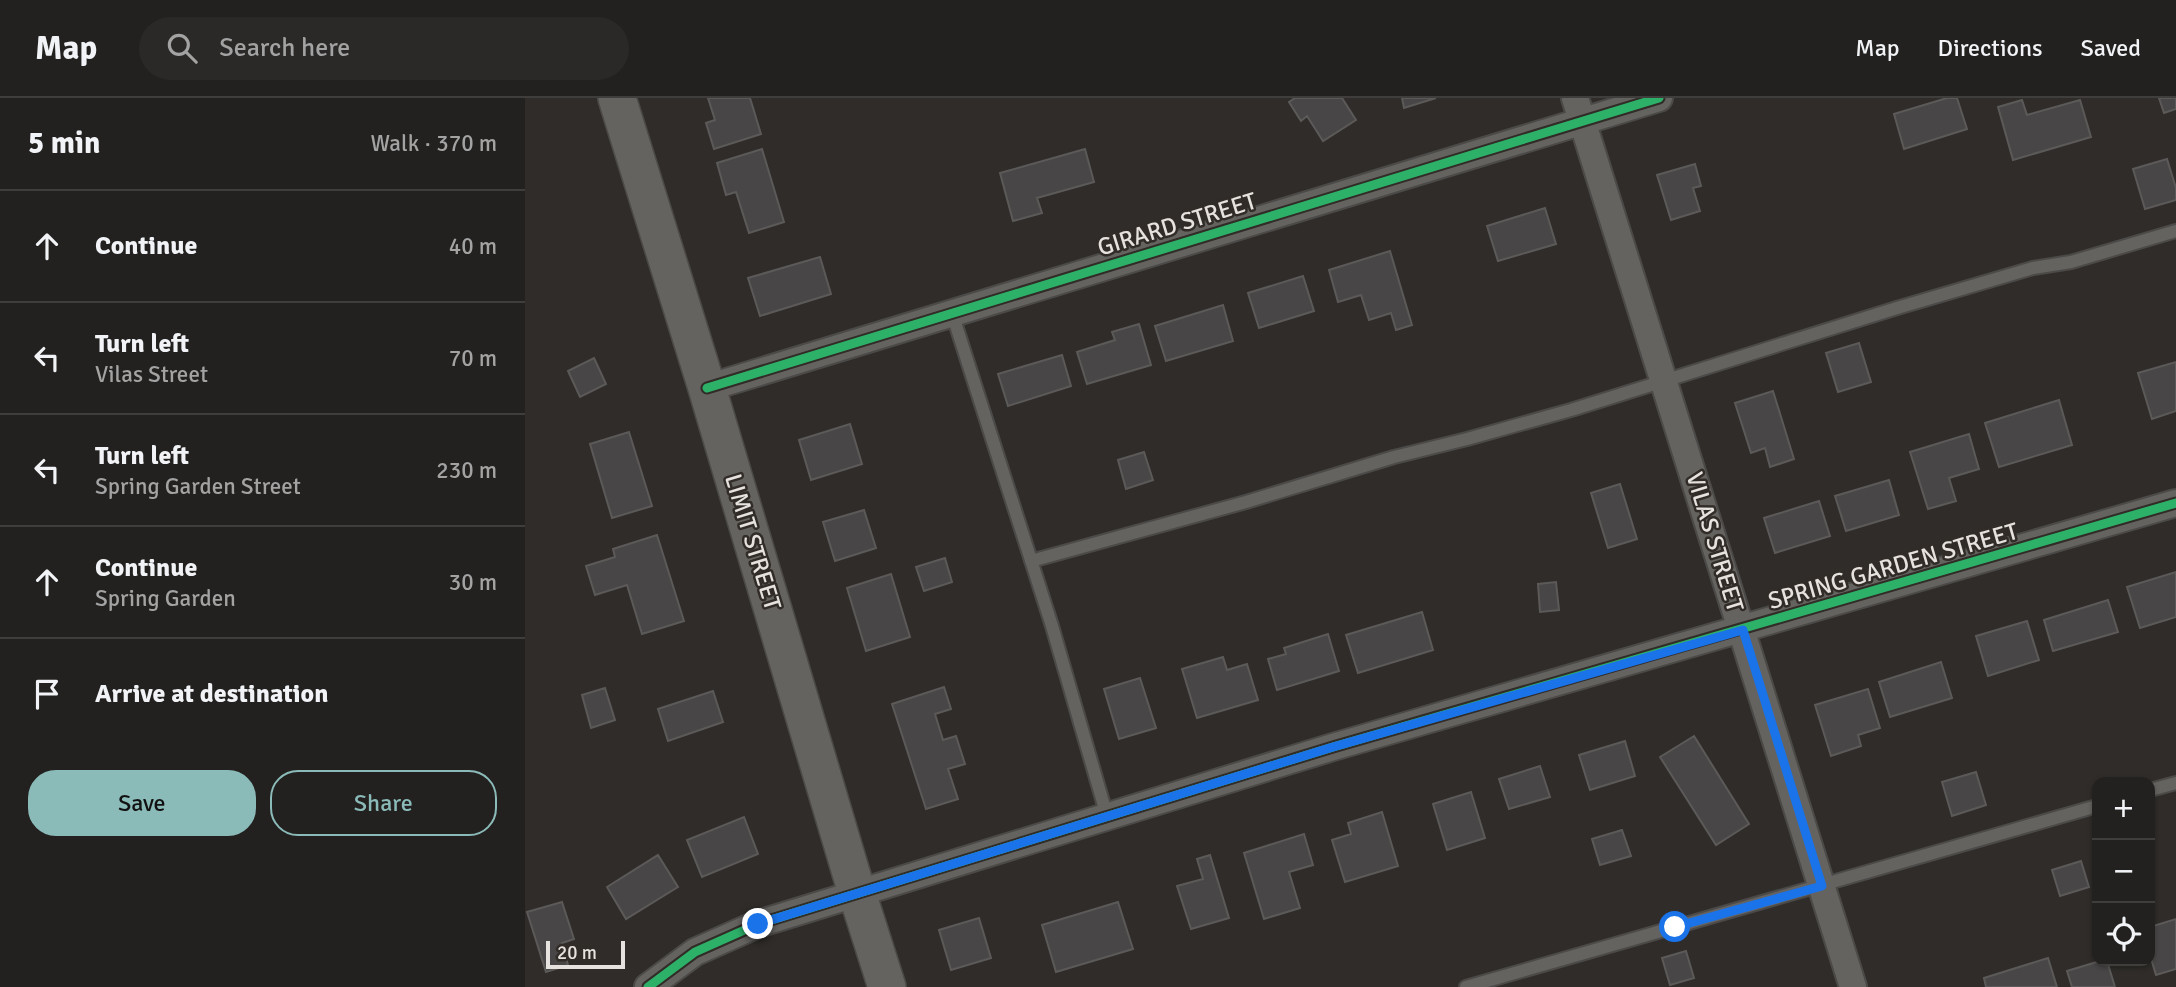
<!DOCTYPE html>
<meta charset="utf-8">
<style>
:root{--surface:#23211f;--page:#2b2928;--text:#f1f3f6;--muted:#a3a3a4;--line:#403e3d;--accent:#8bbbb9}
body{margin:0;font-family:Signika,sans-serif;background:var(--page);color:var(--text)}
.controls{position:absolute;right:21px;bottom:21px;display:grid;overflow:hidden;border-radius:14px;box-shadow:0 2px 5px #0004}
.controls button{width:63px;height:63px;display:grid;place-items:center;padding:0;border:0;border-bottom:2px solid var(--line);background:var(--surface);color:var(--text);font:35px sans-serif}
.scale{position:absolute;left:21px;bottom:18px;width:79px;box-sizing:border-box;padding-left:7px;border:4px solid #e6e2df;border-top:0;font-size:19px;line-height:24px;white-space:nowrap;color:#e6e2df;-webkit-text-stroke:5px #312c27;paint-order:stroke}
.stop{position:absolute;width:21px;height:21px;margin:-16px;border:5px solid #1a73e8;border-radius:50%;background:#fff}
.stop.end{background:#1a73e8;border-color:#fff;box-shadow:0 2px 7px #0008}
.list{margin:0;padding:0;list-style:none}
h2{display:flex;justify-content:space-between;align-items:center;height:91px;margin:0;padding:0 28px;font-size:30px}
h2 small{font-size:23px;font-weight:400;color:var(--muted)}
.list li{display:grid;grid-template-columns:46px 1fr auto;gap:21px;align-items:center;box-sizing:border-box;height:112px;padding:0 28px;border-top:2px solid var(--line)}
.list b{display:block;font-size:26px;white-space:nowrap}
.list p{margin:0;font-size:23px;white-space:nowrap;color:var(--muted)}
.list em{font-size:23px;font-style:normal;color:var(--muted)}
.actions{display:flex;gap:14px;padding:21px 28px}
.actions a{flex:1;padding:16px 0;border:2px solid var(--accent);border-radius:28px;text-align:center;font-size:24px;color:var(--accent)}
.actions .main{background:var(--accent);color:#111}
.icon{flex:none;width:38px;height:38px;fill:none;stroke:currentColor;stroke-width:2;stroke-linecap:round;stroke-linejoin:round}
.map{position:relative;flex:none;width:1651px;height:889px;overflow:hidden}
header{display:flex;align-items:center;gap:42px;box-sizing:border-box;height:98px;padding:0 35px;background:var(--surface);border-bottom:2px solid var(--line)}
header strong{font-size:33px}
nav{display:flex;gap:38px;margin-inline-start:auto;font-size:24px}
.search{width:490px;height:63px;background:var(--page);display:flex;align-items:center;gap:18px;box-sizing:border-box;padding:0 24px;border-radius:38px;color:var(--muted);font-size:26px}
main{display:flex}
aside{flex:1;background:var(--surface)}
.map>svg:first-child{display:block}
</style>
<header>
<strong>Map</strong>
<div class="search"><svg class="icon" aria-label="search" viewBox="0 0 24 24"><circle cx="10" cy="10" r="6"/><path d="M15 15l6 6"/></svg>Search here</div>
<nav><a>Map</a><a>Directions</a><a>Saved</a></nav>
</header>
<main>
<aside>
<h2>5 min<small>Walk · 370 m</small></h2>
<ul class="list">
<li><svg class="icon" aria-label="ahead" viewBox="0 0 24 24"><path d="M12 20V5M6 11l6-6 6 6"/></svg><div><b>Continue</b></div><em>40 m</em></li>
<li><svg class="icon" aria-label="left" viewBox="0 0 24 24"><path d="M17 20v-9H6M10 6l-5 5 5 5"/></svg><div><b>Turn left</b><p>Vilas Street</p></div><em>70 m</em></li>
<li><svg class="icon" aria-label="left" viewBox="0 0 24 24"><path d="M17 20v-9H6M10 6l-5 5 5 5"/></svg><div><b>Turn left</b><p>Spring Garden Street</p></div><em>230 m</em></li>
<li><svg class="icon" aria-label="ahead" viewBox="0 0 24 24"><path d="M12 20V5M6 11l6-6 6 6"/></svg><div><b>Continue</b><p>Spring Garden</p></div><em>30 m</em></li>
<li><svg class="icon" aria-label="arrive" viewBox="0 0 24 24"><path d="M6 21V4h12l-3 4 3 4H6"/></svg><div><b>Arrive at destination</b></div></li>
</ul>
<div class="actions"><a class="main">Save</a><a>Share</a></div>
</aside>
<div class="map">
<svg width="1651" height="889" viewBox="0 0 1651 889">
<rect width="100%" height="100%" fill="#2f2c29"/>
<path fill="#484646" stroke="#5c5959" stroke-width="2" d="M183,0H225L236,36L189,51L181,25L190,22Z
M770,0H817L831,22L798,43L782,18L776,23L764,4Z
M877,0H911L879,10Z
M1422,0H1432L1442,31L1379,51L1369,16Z
M1634,0H1651V11L1639,15Z
M1497,2L1502,17L1555,2L1566,39L1488,62L1473,9Z
M237,51L259,124L224,135L211,94L201,97L192,65Z
M560,51L569,84L512,100L517,115L488,123L475,75Z
M1642,61L1651,90V102L1620,111L1608,71Z
M1170,66L1176,88L1168,90L1175,113L1146,122L1132,77Z
M1020,110L1031,146L973,163L962,128Z
M865,153L887,227L871,232L866,215L844,222L836,197L813,204L804,172Z
M295,159L306,196L235,218L223,180Z
M778,178L789,213L734,230L723,195Z
M698,207L708,243L641,263L630,228Z
M614,226L626,267L562,286L552,254L590,242L587,234Z
M1334,245L1346,284L1313,294L1301,255Z
M537,257L546,288L483,308L473,276Z
M69,260L81,286L55,299L43,273Z
M1651,264V313L1627,321L1613,275Z
M1248,293L1269,361L1245,369L1240,350L1226,355L1210,305Z
M1534,302L1547,347L1474,369L1460,325Z
M325,326L337,366L286,382L274,342Z
M104,334L127,408L87,420L65,346Z
M1444,336L1454,371L1424,380L1431,403L1403,411L1385,354Z
M619,354L628,382L601,391L593,362Z
M1364,382L1374,417L1321,433L1310,398Z
M1095,386L1112,441L1083,450L1066,395Z
M1294,403L1305,438L1250,455L1239,420Z
M339,412L351,450L310,463L298,424Z
M132,437L159,523L117,536L102,487L70,497L61,468L90,459L88,451Z
M420,460L427,484L399,493L391,469Z
M1651,474V519L1615,530L1602,489Z
M366,476L385,539L341,553L322,490Z
M1031,484L1034,512L1015,514L1013,486Z
M1583,502L1593,534L1528,553L1519,522Z
M897,514L908,552L833,575L821,537Z
M1502,523L1514,562L1463,578L1451,538Z
M803,536L814,573L752,592L743,561L761,556L759,550Z
M698,559L702,572L722,566L733,602L672,620L657,571Z
M1416,564L1427,600L1365,619L1354,584Z
M615,580L631,630L594,641L579,591Z
M419,589L426,611L410,616L418,642L431,638L440,666L423,671L433,701L401,711L367,606Z
M80,590L90,622L66,630L57,597Z
M1343,591L1355,630L1333,637L1336,648L1306,658L1290,607Z
M188,593L198,624L143,643L133,611Z
M1169,638L1224,726L1191,747L1135,659Z
M1100,643L1110,678L1065,692L1054,657Z
M1015,668L1025,699L984,711L974,681Z
M1451,674L1461,707L1427,718L1417,684Z
M946,694L960,740L922,752L908,706Z
M857,714L873,768L820,784L807,742L826,736L823,725Z
M219,719L233,756L177,779L162,742Z
M1097,732L1106,758L1075,767L1067,741Z
M779,736L788,767L764,774L775,810L739,821L719,755Z
M133,757L153,789L101,821L82,789Z
M685,757L704,820L666,831L652,788L678,781L672,761Z
M1556,763L1564,789L1535,798L1527,772Z
M37,804L49,841L37,845L43,867L21,874L2,814Z
M593,804L608,851L531,874L517,827Z
M454,820L466,860L426,872L414,832Z
M1651,821V871L1631,877L1625,857V829Z
M1161,853L1169,880L1145,887L1137,860Z
M1523,860L1532,889H1461L1459,880Z
M1575,863H1582L1590,889H1547L1542,873Z"/>
<g fill="none" stroke-linecap="round" stroke-linejoin="round">
<defs>
<path id="lane" d="M427,215L527,528L582,718
M506,463L721,404L869,359L942,341L1046,312L1372,210L1508,170L1546,164L1651,133
M1625,692L1651,685
M941,889L1572,708"/>
<path id="street" d="M1050,0L1328,889
M182,290L1134,0
M123,889L170,854L233,826L808,649L1651,405"/>
<path id="secondary" d="M92,0L182,290L332,795L362,889"/>
</defs>
<use href="#lane" stroke="#4c4a48" stroke-width="16"/>
<use href="#street" stroke="#4c4a48" stroke-width="30"/>
<use href="#secondary" stroke="#4c4a48" stroke-width="40"/>
<use href="#lane" stroke="#656360" stroke-width="12"/>
<use href="#street" stroke="#656360" stroke-width="26"/>
<use href="#secondary" stroke="#656360" stroke-width="37"/>
<defs>
<path id="cycleway" d="M182,290L1134,0
M123,889L170,854L233,826L808,649L1651,405"/>
</defs>
<use href="#cycleway" stroke="#312c27" stroke-width="13"/>
<use href="#cycleway" stroke="#2db169" stroke-width="9"/>
</g>
<g fill="none" stroke-linecap="round" stroke-linejoin="round">
<path stroke="#1a73e8" stroke-width="9" d="M233,826L808,649L1218,532L1297,788L1150,829"/>
</g>
<g text-anchor="middle" stroke-width="5" stroke-linejoin="round" paint-order="stroke">
<g font-size="24" fill="#e6e2df" stroke="#312c27">
<text transform="translate(652 126) rotate(-17)" y="8">GIRARD STREET</text>
<text transform="translate(228 444) rotate(73)" y="8">LIMIT STREET</text>
<text transform="translate(1190 444) rotate(73)" y="8">VILAS STREET</text>
<text transform="translate(1368 468) rotate(-16)" y="8">SPRING GARDEN STREET</text>
</g>
</g>
</svg>
<div class="controls">
<button>+</button>
<button>−</button>
<button><svg class="icon" aria-label="locate" viewBox="0 0 24 24"><circle cx="12" cy="12" r="6"/><path d="M12 2v4M12 18v4M2 12h4M18 12h4"/></svg></button>
</div>
<div class="scale">20 m</div>
<div class="stop" style="left:1150px;top:829px"></div>
<div class="stop end" style="left:233px;top:826px"></div>
</div>
</main>
